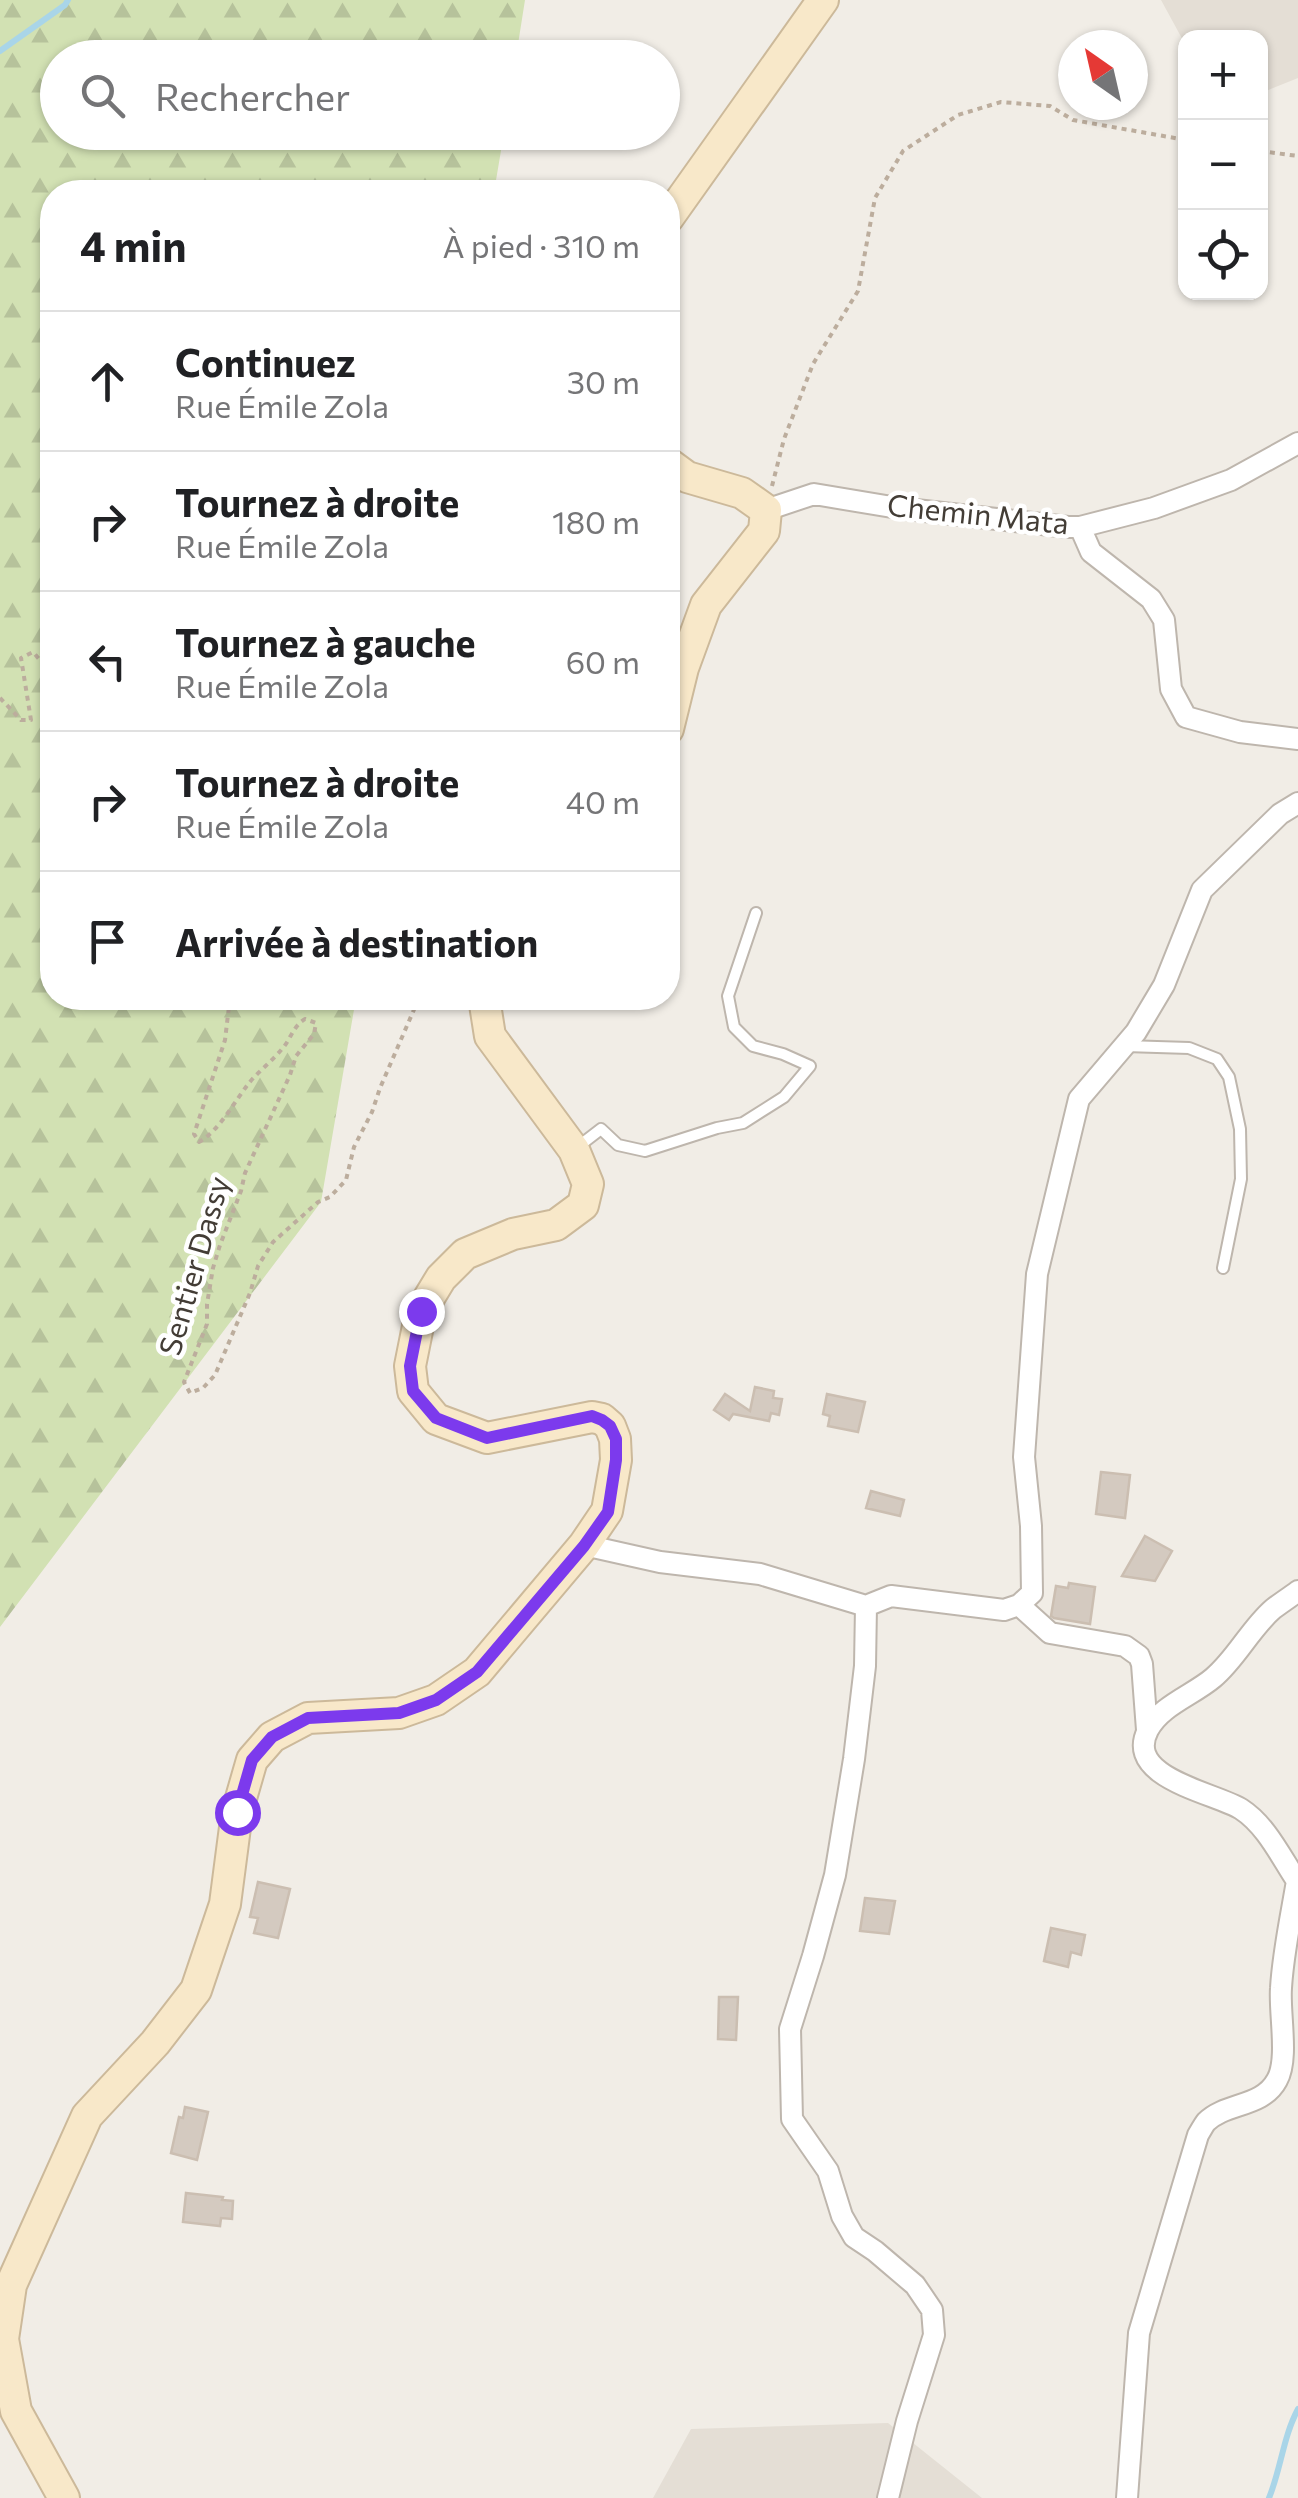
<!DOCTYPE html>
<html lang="fr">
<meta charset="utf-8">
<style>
:root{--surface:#fff;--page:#f2f2f2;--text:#202124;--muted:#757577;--line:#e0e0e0}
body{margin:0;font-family:Commissioner,sans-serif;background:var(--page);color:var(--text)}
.controls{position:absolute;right:30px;top:30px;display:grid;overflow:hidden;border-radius:20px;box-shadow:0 2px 8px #0004}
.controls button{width:90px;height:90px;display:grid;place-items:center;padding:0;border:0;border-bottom:2px solid var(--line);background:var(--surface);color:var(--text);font:50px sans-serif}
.compass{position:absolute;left:1058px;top:30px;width:90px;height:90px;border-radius:50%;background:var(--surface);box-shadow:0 2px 8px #0004;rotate:326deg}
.stop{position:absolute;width:30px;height:30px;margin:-22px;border:8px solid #7c3aed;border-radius:50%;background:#fff}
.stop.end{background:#7c3aed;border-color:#fff;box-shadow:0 2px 10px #0008}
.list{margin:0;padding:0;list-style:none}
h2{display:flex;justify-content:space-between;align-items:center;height:130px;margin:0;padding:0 40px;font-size:42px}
h2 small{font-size:32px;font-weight:400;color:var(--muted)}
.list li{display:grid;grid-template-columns:65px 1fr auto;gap:30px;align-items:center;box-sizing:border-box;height:140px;padding:0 40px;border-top:2px solid var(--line)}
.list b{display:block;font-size:38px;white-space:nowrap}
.list p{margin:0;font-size:32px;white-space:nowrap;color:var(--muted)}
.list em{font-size:32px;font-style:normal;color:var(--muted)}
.icon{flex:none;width:55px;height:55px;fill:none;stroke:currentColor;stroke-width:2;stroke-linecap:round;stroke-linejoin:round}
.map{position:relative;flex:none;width:1298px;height:2498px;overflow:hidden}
.search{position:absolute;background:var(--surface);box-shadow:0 2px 8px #0004;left:40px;top:40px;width:640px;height:110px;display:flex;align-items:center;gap:25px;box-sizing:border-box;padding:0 35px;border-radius:55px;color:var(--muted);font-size:38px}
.panel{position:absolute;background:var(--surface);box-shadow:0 2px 8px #0004;left:40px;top:180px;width:640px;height:830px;border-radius:40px}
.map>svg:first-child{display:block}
</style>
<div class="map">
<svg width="1298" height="2498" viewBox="0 0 1298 2498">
<defs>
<pattern id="forest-firs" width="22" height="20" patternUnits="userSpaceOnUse" patternTransform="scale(2.5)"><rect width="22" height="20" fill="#d2e1b3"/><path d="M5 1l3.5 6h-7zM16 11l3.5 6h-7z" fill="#b6c29b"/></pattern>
</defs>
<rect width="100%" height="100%" fill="#f1ede6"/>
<path fill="#e4ded5" d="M1161,0H1298V78L1261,93L1260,38H1186L1185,44Z
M888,2423L982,2498H653L691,2429Z"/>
<path fill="url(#forest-firs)" d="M0,0H525L516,57L58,58V132L504,133L494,192H52V998H356L321,1202L0,1627Z"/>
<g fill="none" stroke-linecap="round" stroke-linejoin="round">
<path stroke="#a9d5e8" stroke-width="6" d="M0,51L65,5L68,0
M1269,2498C1281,2469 1283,2437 1298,2409"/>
</g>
<path fill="#d4cac0" stroke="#cbbeb1" stroke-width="2.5" d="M755,1387L774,1391L773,1398L782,1399L779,1415L771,1413L769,1421L733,1414L729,1420L714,1410L725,1394L750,1411Z
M827,1394L865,1402L858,1432L828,1426L830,1416L823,1414Z
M1101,1472L1130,1475L1125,1518L1096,1514Z
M871,1491L904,1500L900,1516L866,1508Z
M1145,1536L1172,1551L1155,1581L1122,1576Z
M1069,1583L1095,1587L1090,1624L1054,1618L1051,1616L1056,1586L1068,1588Z
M258,1882L290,1889L278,1938L254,1933L258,1918L250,1917Z
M865,1898L895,1901L889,1934L860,1931Z
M1051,1928L1085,1935L1081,1955L1071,1952L1068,1967L1044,1961Z
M719,1997H738L736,2040L718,2039Z
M185,2107L208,2112L197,2160L171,2153L179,2117L183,2118Z
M186,2193L223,2197L222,2200L233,2201L232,2219L221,2218L220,2226L183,2222Z"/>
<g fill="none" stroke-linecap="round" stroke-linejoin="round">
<defs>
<path id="lane" d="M1125,1046L1189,1048L1217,1059L1229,1077L1240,1129L1241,1179L1223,1268
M575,1149L601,1129L618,1145L645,1151L717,1128L743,1123L784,1097L810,1066L783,1054L753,1046L734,1027L728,996L756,913"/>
<path id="street" d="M766,510L814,494L898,508L1068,527H1080L1154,508L1231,480L1298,443
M1080,527L1091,552L1151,599L1164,620L1171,689L1186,717L1240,732L1298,739
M584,1545L660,1562L760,1574L866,1606L891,1596L1004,1610L1019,1605L1032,1593L1031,1526L1024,1457L1037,1274L1079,1099L1136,1032L1164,985L1202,890L1280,814L1298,803
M1019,1605L1050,1633L1125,1646L1139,1656L1142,1664L1147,1730
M866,1606L865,1666L854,1759L835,1875L813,1956L790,2029L792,2119L828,2171L842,2216L854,2237L875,2251L915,2285L932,2310L934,2335L907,2421L888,2498
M1127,2498L1139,2333L1198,2135C1198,2135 1205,2123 1206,2122C1226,2102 1262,2108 1277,2080C1289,2059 1279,2013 1281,1988C1283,1953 1291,1917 1297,1881C1281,1857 1266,1825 1241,1809C1216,1793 1123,1778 1148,1730C1160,1706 1193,1695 1213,1678C1236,1659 1250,1629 1273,1609C1281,1603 1290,1597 1298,1591"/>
<path id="secondary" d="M668,218L823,0
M668,463L687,477L742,493L766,510L764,531L706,605L683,668L668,729
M64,2498L16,2411L3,2339L11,2285L87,2116L155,2043L196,1990L225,1904L237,1812L252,1760L272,1737L308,1718L399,1713L436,1700L477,1672L584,1545L607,1511L616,1460L615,1439L610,1426L602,1419L592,1417L487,1438L436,1419L413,1391L410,1366L421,1311L441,1278L465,1254L513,1234L556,1225L583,1205L588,1184L574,1150L490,1036L484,998"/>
</defs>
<use href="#lane" stroke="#beb6ad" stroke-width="14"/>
<use href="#street" stroke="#beb6ad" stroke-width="24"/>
<use href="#secondary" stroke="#ccb99a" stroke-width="34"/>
<path stroke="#bcad9d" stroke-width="4" stroke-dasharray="5 5" stroke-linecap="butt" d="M1260,151L1298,156
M772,486L784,439L813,364L858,291L875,198L903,151L958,115L1001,102L1050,106L1073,120L1186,140
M52,573L44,601L52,630
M0,698L21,720H31L21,658L33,652L52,674
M230,998L225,1040L194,1134L199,1142C220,1130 234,1102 249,1083C259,1071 272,1061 282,1049C291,1039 293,1026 305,1019L316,1023L314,1034L296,1056L290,1075L245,1173L241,1191L220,1245L213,1268L207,1304V1324L184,1382L190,1393L203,1388L215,1375L250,1293L258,1266L273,1242L318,1202L330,1197L346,1180L354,1147L372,1112L380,1088L419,998"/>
<use href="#lane" stroke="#fff" stroke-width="10"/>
<use href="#street" stroke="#fff" stroke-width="20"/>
<use href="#secondary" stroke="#f8e8c9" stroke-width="30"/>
</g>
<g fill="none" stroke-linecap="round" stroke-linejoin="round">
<path stroke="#7c3aed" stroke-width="12" d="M237,1812L252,1760L272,1737L308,1718L399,1713L436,1700L477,1672L584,1546L608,1512L616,1460V1439L610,1426L602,1420L592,1416L487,1438L436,1418L413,1391L410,1366L421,1311"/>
</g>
<g text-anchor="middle" stroke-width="9" stroke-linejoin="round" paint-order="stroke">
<g font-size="30" fill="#433d36" stroke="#fff">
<text transform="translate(978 515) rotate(6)" y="10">Chemin Mata</text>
<text transform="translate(195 1266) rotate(-74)" y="10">Sentier Dassy</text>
</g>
</g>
</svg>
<div class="controls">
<button>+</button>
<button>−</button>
<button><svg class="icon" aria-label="locate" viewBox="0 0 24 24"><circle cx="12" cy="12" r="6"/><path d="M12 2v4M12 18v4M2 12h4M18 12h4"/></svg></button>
</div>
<svg class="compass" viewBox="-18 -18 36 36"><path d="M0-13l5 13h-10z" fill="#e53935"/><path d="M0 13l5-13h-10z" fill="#757577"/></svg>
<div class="stop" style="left:237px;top:1812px"></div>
<div class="stop end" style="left:421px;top:1311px"></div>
<div class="search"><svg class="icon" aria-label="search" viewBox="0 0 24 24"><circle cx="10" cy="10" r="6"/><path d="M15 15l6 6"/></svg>Rechercher</div>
<section class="panel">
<h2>4 min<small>À pied · 310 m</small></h2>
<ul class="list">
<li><svg class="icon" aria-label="ahead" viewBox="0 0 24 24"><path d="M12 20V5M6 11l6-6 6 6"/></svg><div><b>Continuez</b><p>Rue Émile Zola</p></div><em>30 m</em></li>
<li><svg class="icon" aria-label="right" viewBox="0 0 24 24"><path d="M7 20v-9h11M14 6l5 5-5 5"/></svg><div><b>Tournez à droite</b><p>Rue Émile Zola</p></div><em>180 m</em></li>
<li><svg class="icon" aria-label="left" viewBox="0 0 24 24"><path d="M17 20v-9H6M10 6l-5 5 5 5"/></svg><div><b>Tournez à gauche</b><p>Rue Émile Zola</p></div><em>60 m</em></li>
<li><svg class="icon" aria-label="right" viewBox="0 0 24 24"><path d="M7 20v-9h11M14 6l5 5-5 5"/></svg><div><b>Tournez à droite</b><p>Rue Émile Zola</p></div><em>40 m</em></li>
<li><svg class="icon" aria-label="arrive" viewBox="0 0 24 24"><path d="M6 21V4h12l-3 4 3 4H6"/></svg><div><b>Arrivée à destination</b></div></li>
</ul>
</section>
</div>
